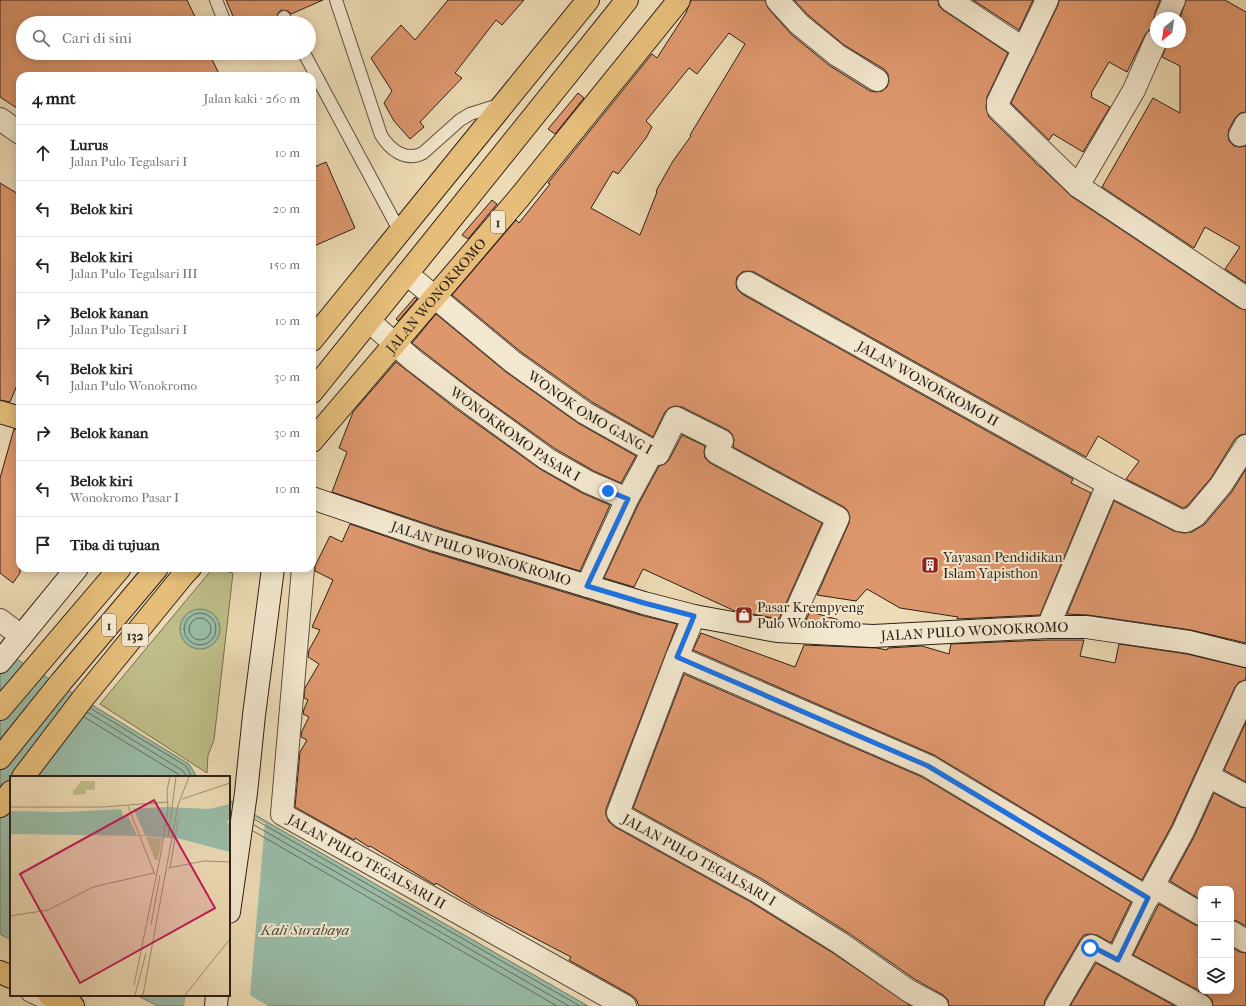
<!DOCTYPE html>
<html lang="id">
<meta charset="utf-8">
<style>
:root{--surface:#fff;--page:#f6f6f6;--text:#222;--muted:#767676;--line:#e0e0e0}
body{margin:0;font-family:"IM FELL French Canon",serif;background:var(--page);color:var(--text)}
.controls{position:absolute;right:12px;bottom:12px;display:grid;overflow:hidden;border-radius:8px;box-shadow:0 2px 10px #0003}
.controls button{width:36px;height:36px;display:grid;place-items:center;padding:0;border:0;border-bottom:1px solid var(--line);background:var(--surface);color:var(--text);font:20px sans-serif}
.compass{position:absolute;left:1150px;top:12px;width:36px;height:36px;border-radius:50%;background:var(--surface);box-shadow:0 2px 10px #0003;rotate:209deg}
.stop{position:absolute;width:12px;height:12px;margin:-9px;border:3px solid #1a73e8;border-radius:50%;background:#fff}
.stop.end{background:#1a73e8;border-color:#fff;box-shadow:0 1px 4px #0008}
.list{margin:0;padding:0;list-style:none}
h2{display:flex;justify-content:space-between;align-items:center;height:52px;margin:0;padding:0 16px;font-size:17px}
h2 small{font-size:13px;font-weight:400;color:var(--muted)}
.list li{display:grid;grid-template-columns:26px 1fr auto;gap:12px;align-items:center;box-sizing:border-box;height:56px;padding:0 16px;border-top:1px solid var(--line)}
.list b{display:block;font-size:15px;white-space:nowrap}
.list p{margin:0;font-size:13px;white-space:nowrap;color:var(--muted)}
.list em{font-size:13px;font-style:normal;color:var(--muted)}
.icon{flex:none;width:22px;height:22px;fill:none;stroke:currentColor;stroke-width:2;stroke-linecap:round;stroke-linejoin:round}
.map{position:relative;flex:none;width:1246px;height:1006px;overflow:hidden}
.search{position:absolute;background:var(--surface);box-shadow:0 2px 10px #0003;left:16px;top:16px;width:300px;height:44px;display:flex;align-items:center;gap:10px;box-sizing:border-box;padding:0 14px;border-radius:22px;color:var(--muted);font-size:15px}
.panel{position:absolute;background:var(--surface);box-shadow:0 2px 10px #0003;left:16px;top:72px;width:300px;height:500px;border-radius:12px}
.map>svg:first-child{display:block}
</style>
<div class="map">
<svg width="1246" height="1006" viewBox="0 0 1246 1006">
<rect width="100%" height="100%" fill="#eddbb5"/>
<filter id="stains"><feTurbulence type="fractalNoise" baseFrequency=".005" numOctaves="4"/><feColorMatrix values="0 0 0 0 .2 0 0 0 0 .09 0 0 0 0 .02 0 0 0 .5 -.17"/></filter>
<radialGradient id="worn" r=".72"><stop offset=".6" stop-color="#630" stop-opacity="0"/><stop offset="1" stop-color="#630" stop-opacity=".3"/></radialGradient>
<path fill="#bfbe88" stroke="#766e50" d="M213,568L233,573L214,740L208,755L207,773L100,704Z"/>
<path fill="#9abca7" stroke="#6e7d6e" d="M180 629a20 20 0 1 1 40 0a20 20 0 1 1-40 0Z
M0,649L189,764L197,777H11V940L0,934Z
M229,800L588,1006H158L136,995H229Z"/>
<path fill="#eddbb5" d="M229,804L265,823L250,995L268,1006H184L186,995H229Z"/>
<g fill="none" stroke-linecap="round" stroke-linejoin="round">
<path stroke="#646e60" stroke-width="1" d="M184 629a16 16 0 1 1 32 0a16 16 0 1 1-32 0Z
M189 629a11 11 0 1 1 22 0a11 11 0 1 1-22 0Z
M90,708L186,766L192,777
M87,712L182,770L187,777
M84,717L178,774L180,777
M254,819L580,1006
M254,825L569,1006
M253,831L557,1006"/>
</g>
<path fill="#de976d" stroke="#2d1f19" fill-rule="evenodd" d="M0,0H187L198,23H23V53H209L220,76H20V110L0,97Z
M226,0H323L291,14L288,11L281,10L278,13L277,20L269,23H236Z
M448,0H524L502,25L496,20L455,73L462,78L420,122L424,127L410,139L394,121L384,103L392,91L371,58L401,25L415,40Z
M691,0H765L768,8L791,34L830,66L870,91L876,92L882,91L887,87L889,81L888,74L884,69L844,45L808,15L794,0H938L939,6L943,10L1008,53L987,97L986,108L989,117L1035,162V163L1043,169L1071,196L1239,308L1246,310V434L1240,435L1235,439L1211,478L1187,506L1183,508L1126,479L1139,461L1098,436L1086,457L754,272L747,271L742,272L737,277L736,283L737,289L742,294L1073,479L1071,483L1091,493L1040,615L957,619L958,617L900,608L867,589L856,601L817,595L849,523L850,517L848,511L844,507L733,447L734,440L732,434L728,430L682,407L675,406L669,408L665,412L653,437L592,402L521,352L452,295L516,220L519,223L550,184L548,183L652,54L657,58L686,13ZM729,33L745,44L690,135L691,136L673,161L656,191L657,192L640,235L591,208L613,171L618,174L646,138L652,127L646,121L689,68L697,74Z
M973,0H1033L1019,30Z
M1059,0H1160L1155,13L1154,19L1156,28L1149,30L1145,35L1127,72L1109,62L1091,93L1092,94L1091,97L1110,107L1083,152L1053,134L1049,140L1011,103L1058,5Z
M1186,0H1225L1246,12V112L1240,113L1235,118L1229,129L1228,135L1229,141L1234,146L1240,147L1246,146V283L1225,269L1240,247L1205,227L1194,248L1102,187L1153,98L1180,113V66L1162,57L1168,42H1180V18Z
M578,93L584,98L555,134L548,129Z
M326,162L355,228L312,247V168Z
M0,183L20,195V378L10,402L0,400Z
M492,200L497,204L468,239L462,235Z
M415,297L417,299L398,321L396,319Z
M436,314L506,372L578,423L636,456L621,483L594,471L554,448L470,388L412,343Z
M396,362L455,408L540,469L582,493L610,505L580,571L439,528L332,492L347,452L339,448L353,412Z
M14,429L20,430V573L13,583L0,573V478Z
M682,435L705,446L704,452L705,458L710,463L822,523L779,619L735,611L643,569L634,587L604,578L638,505L659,466L665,464L669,460Z
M1246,469V643L1191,630L1088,615L1067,614L1114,501L1174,531L1184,533L1192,532L1205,524L1231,493Z
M350,524L431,552L640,615L677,624L606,809V815L609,822L615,827L749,901L833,953L911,1006H639L636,999L631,995L569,960L571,957L479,909L436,883L435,885L370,846L369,847L355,838L354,840L295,807L300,752L307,740L301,737L302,731L309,717L303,714L304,709L308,700L304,698L305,688L319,664L308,657L309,650L320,630L312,627L333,580L315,571V566L330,536L342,542Z
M813,605L811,612L839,620L838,622L806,620Z
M701,633L795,667L804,645L877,648L887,650L888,648L922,646L949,654L951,644L1048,640H1084L1080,656L1115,663L1119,644L1187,654L1246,668V677L1245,680L1239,682L1235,687L1172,825L1142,880L934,755L693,650Z
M684,674L922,777L1131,902L1111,943L1097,935L1090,934L1084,935L1080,940L1045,1000L1044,1006H949L948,1000L943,995L916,980L847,932L762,879L633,808Z
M1246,722V782L1224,770Z
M1214,793L1240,807L1246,808V926L1237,921L1231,920V889H1201V900L1170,881L1194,837Z
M1159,904L1195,925L1201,926V991H1231V947L1240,952L1246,953V1006H1213L1212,1000L1207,995L1133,955Z
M1096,963L1175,1006H1070Z"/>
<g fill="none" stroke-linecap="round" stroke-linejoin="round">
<defs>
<path id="lane" d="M216,0L225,23
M336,0L381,135C390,150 406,162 423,153L460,120L470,114L502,104
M284,17L287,23
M304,53L400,232
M28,995L51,1006"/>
<g id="street">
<path d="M777,0L799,24L837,55L877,80"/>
<path d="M950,0L1024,49"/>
<path d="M1047,0L998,102V108L1078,186L1246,298"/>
<path d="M1166,18L1174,0"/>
<path d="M0,119L20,133"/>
<path d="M1240,135L1246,124"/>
<path d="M1078,186L1134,90L1156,40"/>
<path id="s1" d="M407,274L513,362L585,413L658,454L676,418L722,441L716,452L838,518L787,631"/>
<path id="s2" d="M748,283L1108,484L1179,520L1186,521L1195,516L1221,485L1246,446"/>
<path id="s3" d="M369,321L413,360L463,398L547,459L588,482L627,499L653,451"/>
<path id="s4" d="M303,568L282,814L625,1006"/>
<path d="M587,586L627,499"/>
<path id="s5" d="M694,616L677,657L618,813L621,816L755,890L840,943L909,991L937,1006"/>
<path d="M0,620L21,636"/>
<path d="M1048,627L1108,484"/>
<path d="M677,657L928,766L1148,898"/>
<path d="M1208,776L1246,796"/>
<path d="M1153,886L1201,914"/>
<path d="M1231,932L1246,941"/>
<path d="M1117,960L1153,886L1183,831L1246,692"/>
<path d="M1056,1006L1091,946L1201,1006"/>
</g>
<g id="secondary">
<path id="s6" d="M312,498L435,540L644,603L694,616L777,631L873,636L1048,627H1086L1189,642L1246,656"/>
<path d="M0,662L77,568"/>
<path d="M229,912L246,793L254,715L273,568"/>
<path d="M216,1006L217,995"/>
</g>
<path id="primary" d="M0,412L20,418
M23,777L84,697L185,573
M0,806L11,792
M0,972L11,977
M49,995L73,1006"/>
<g id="highway">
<path d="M312,340L588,0"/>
<path d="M312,392L627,0"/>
<path id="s7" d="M312,441L519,198L679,0"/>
<path d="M185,573L190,568"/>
<path d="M0,709L120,568"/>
<path d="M0,758L61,682L157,568"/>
</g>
</defs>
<use href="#lane" stroke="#5d4e40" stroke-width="14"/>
<use href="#street" stroke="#5d4e40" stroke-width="24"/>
<use href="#secondary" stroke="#2d1f19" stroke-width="24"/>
<use href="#primary" stroke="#2d1f19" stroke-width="24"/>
<use href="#highway" stroke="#2d1f19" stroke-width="24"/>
<use href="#lane" stroke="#f3e8cf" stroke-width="12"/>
<use href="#street" stroke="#f3e8cf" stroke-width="22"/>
<use href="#secondary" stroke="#f3e8cf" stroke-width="22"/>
<use href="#primary" stroke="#e6be7a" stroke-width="22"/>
<use href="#highway" stroke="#e6be7a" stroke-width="22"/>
</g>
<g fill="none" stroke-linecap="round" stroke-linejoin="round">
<path stroke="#1a73e8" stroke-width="5" d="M608,491L628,499L587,586L644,603L694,616L677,657L928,766L1148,898L1118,960L1093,947L1090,948"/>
</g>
<defs>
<symbol id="building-square" viewBox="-11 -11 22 22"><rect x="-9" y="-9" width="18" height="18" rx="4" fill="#8f2418" stroke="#f3e8cf"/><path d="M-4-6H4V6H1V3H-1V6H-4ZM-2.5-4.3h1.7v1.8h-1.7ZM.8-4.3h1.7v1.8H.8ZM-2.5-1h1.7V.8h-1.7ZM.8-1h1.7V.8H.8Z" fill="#fff"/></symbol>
<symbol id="shop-square" viewBox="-11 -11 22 22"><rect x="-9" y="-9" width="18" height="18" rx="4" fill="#8f2418" stroke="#f3e8cf"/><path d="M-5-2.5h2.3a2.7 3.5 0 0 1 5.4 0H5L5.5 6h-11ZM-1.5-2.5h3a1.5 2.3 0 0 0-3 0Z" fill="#fff"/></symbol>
</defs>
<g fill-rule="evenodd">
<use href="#building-square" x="920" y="555" width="20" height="20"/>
<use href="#shop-square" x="734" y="605" width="20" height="20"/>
</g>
<g text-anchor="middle" stroke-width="4" stroke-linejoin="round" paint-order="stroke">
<g fill="#f3e8cf" stroke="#685b50" stroke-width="1">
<rect x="491" y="211" width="14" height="22" rx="3"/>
<rect x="102" y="614" width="14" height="22" rx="3"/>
<rect x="122" y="624" width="26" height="22" rx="3"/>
</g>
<g font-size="13" font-weight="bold" fill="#2d1f19">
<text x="498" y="227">1</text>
<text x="109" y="630">1</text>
<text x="135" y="640">132</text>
</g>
<g font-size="14" fill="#2d1f19" stroke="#f3e8cf">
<text dy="5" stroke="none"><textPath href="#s7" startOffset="191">JALAN WONOKROMO</textPath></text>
<text dy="5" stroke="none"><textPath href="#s2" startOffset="206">JALAN WONOKROMO II</textPath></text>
<text dy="5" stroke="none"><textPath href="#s1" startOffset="230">WONOK OMO GANG I</textPath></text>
<text dy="5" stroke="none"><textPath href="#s3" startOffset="185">WONOKROMO PASAR I</textPath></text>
<text dy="5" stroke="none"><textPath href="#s6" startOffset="178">JALAN PULO WONOKROMO</textPath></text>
<text dy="5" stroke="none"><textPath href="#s6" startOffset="682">JALAN PULO WONOKROMO</textPath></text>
<text dy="5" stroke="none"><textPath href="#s5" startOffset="305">JALAN PULO TEGALSARI I</textPath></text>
<text dy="5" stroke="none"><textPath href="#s4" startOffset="344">JALAN PULO TEGALSARI II</textPath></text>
</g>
<g font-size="14" fill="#2d1f19" stroke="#f3e8cf" text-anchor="start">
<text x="943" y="562">Yayasan Pendidikan<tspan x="943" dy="16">Islam Yapisthon</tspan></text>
<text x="757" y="612">Pasar Krempyeng<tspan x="757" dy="16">Pulo Wonokromo</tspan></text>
</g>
<g font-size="15" font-style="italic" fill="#4e4e44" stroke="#f3e8cf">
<text x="305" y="935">Kali Surabaya</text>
</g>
</g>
<g transform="translate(10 776)">
<rect width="220" height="220" fill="#eddbb5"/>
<path d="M71,5H85V14H76V18L63,19V15ZM136,61L152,62L148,84H145Z" fill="#bfbe88"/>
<path d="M220,28V42L217,46L220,49V76L171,63L136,60L0,58V35L52,36L157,31L199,33Z" fill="#9abca7"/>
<path d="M123,32L135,59H127L118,40H113L111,33Z" fill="#eddbb5"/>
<path fill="none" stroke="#a09077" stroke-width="1" d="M172,23L220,7M118,30L145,99M0,31H93L158,26M158,61L166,1M150,82L158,33L157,14L160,1M158,92L194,85L220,86M160,92L168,44M0,140L38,134L83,111L144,97M141,149L150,99M124,209L150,82M125,219L136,177M133,219L168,29L179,1M175,219L220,163"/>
<path fill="#c2185b" fill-opacity="0.15" stroke="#c2185b" stroke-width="2" d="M144,24L205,132L70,207L10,98Z"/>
<rect width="220" height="220" fill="none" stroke="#2d1f19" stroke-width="2"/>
</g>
<rect width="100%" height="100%" filter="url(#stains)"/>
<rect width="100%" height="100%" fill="url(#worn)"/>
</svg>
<div class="controls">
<button>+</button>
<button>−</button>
<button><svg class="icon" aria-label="layers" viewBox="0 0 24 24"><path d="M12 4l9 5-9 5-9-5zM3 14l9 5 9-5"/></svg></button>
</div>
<svg class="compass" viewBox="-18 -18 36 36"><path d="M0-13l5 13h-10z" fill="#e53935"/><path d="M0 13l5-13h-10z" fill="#767676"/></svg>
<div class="stop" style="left:1090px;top:948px"></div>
<div class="stop end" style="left:608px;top:491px"></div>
<div class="search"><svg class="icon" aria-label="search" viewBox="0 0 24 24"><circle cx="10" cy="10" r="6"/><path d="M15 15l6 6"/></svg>Cari di sini</div>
<section class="panel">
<h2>4 mnt<small>Jalan kaki · 260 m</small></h2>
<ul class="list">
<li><svg class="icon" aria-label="ahead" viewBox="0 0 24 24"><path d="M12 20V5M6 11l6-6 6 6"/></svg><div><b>Lurus</b><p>Jalan Pulo Tegalsari I</p></div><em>10 m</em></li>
<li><svg class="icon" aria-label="left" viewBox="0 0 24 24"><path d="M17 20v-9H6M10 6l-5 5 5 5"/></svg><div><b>Belok kiri</b></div><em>20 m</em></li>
<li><svg class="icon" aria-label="left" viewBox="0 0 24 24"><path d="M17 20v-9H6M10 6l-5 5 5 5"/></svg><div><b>Belok kiri</b><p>Jalan Pulo Tegalsari III</p></div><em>150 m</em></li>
<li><svg class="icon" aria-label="right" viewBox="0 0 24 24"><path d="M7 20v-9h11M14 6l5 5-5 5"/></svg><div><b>Belok kanan</b><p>Jalan Pulo Tegalsari I</p></div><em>10 m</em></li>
<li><svg class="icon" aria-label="left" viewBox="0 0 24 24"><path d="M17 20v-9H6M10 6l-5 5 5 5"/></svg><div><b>Belok kiri</b><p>Jalan Pulo Wonokromo</p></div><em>30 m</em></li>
<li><svg class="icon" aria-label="right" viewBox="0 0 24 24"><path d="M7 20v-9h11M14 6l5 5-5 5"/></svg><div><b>Belok kanan</b></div><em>30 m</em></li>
<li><svg class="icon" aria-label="left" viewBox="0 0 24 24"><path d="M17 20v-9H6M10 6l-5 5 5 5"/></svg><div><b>Belok kiri</b><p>Wonokromo Pasar I</p></div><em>10 m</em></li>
<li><svg class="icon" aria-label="arrive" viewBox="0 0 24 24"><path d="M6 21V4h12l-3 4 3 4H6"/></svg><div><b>Tiba di tujuan</b></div></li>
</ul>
</section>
</div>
